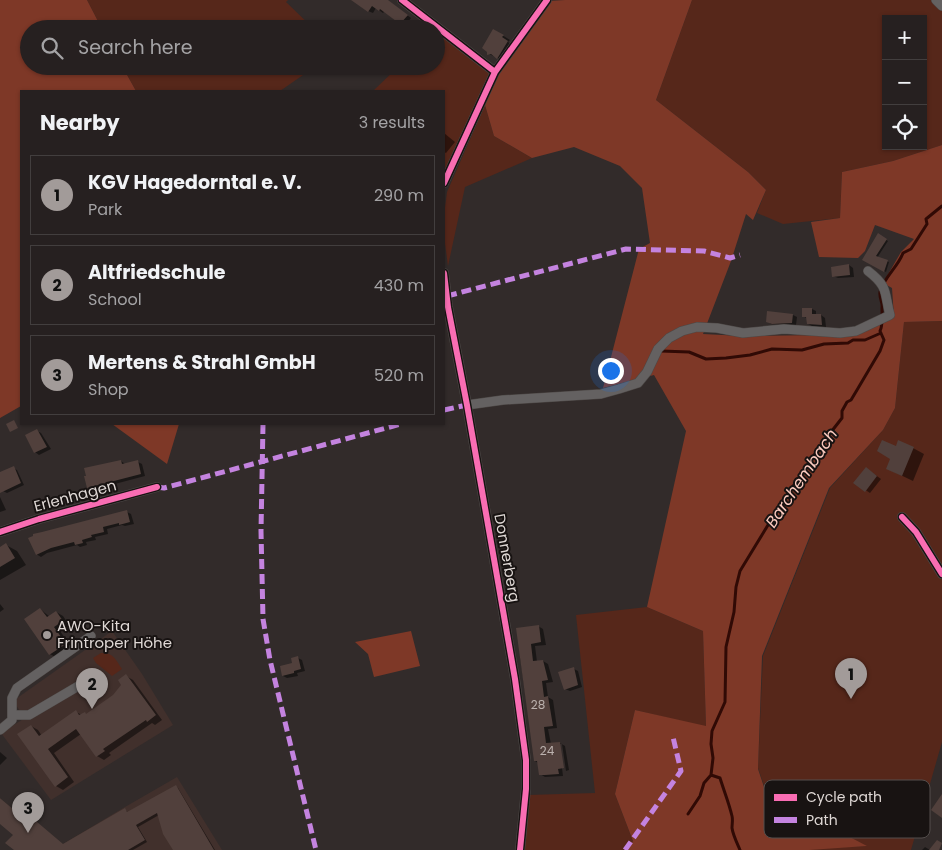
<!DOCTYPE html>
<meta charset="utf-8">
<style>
:root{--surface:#262020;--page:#2e2829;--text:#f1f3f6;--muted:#a4a3a5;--line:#423e3e;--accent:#a29b99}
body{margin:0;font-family:Poppins,sans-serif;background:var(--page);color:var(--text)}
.controls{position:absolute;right:15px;top:15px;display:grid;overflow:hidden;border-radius:0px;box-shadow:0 1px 4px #0004}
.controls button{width:45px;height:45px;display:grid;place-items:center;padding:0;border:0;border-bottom:1px solid var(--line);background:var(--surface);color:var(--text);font:25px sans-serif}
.you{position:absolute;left:610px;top:370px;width:18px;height:18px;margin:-12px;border:4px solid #fff;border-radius:50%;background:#1a73e8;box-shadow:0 0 0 8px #1a73e833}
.badge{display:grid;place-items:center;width:32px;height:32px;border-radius:50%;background:var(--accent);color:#111;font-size:16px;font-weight:700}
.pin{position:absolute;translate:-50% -41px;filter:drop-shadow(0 1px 2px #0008)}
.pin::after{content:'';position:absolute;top:26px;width:18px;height:15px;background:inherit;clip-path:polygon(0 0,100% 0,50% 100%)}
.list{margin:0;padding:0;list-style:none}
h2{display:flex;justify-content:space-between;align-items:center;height:65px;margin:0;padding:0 20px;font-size:21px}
h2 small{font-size:16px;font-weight:400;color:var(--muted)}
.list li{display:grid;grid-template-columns:32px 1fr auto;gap:15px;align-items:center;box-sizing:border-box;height:80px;margin:0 10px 10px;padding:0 10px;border:1px solid var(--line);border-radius:0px}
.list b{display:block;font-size:19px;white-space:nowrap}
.list p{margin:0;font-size:16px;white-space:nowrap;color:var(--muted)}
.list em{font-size:16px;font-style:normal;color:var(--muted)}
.icon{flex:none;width:28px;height:28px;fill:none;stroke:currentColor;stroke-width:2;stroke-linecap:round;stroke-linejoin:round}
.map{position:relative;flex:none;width:942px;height:850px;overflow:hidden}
.search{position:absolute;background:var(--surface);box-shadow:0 1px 4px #0004;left:20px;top:20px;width:425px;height:55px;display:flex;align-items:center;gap:12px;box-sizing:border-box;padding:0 18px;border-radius:28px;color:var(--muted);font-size:19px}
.panel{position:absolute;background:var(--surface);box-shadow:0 1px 4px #0004;left:20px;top:90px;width:425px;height:335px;border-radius:0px}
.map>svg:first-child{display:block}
</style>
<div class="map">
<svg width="942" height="850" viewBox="0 0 942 850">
<rect width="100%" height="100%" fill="#322b2a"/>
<path fill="#41302c" d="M112,631L142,674L173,725L51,800L1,733L25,718L13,701Z
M177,777L222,850H53L125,807Z"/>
<path fill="#56271a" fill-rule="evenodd" d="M87,0H288L286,2L314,29H102Z
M692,0H942V145L893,161L842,172L840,218L783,224L757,213L766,190L748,172L656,100ZM886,19H923V146H886Z
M436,31L492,73L446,176L444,173V91H373L399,66H436Z
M122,66H316L280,91H136Z
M485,105L494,136L532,158L465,187L448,266L444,236V215L447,192Z
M942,321V742L911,850H809V848L866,846L766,791L758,768L763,656L830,488L883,430L895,408L904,322Z
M647,607L703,631L706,727L635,710L615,794L633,841L628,850H519L528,795L595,793L576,615Z
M101,653C113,652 116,660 122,669L112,676L96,663L93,658Z"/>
<path fill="#7e3827" d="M0,0H87L102,29H29V66H122L136,91H21V406L0,418Z
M565,0H692L656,100L748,172L766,190L753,220L746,214L731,261L703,334L742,336L826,335L894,317L892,288L883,283L901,252L914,239L875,225L865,251L858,258L819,257L811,222L840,218L842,172L893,161L942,145V321L904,322L895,408L883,430L829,488L762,656L758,769L766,793L867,846L809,850H628L633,841L615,794L635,710L706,726L703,631L647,607L686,431L654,375L603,388L639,249L650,243L642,188L620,166L574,147L532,158L494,136L485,105L496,73L548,1Z
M112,424H179L167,464Z
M411,631L420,666L374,677L368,654L355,642Z"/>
<path fill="#0007" d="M360,0H387L411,18L405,26L385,11L383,13L376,8L373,13L368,11Z
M494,30L510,40L508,42L514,46L504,61L489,54Z
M444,133L455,142L446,153L444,152Z
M878,235L888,241L877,258L889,262L886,272L864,260Z
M849,265L853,268L854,277L838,278L833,276Z
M812,309L816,311V315H821L825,318L826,327L812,326L808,324V319L803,316Z
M793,315L797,317L796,325L771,324L767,321Z
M37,431L41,433L51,449L39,455L35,452Z
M896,447L913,448L924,454L913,481L888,469Z
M121,461L125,464L138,462L142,464L145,476L92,490L88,488Z
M13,468L17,470L24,485L7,493L3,491L0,483V473Z
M870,471L881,479L870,493L855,483Z
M0,497L6,510L0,512Z
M127,512L131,514L134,524L125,526L122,525L107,529L108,534L95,537L96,540L86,542L87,545L80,547L77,545L47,553L41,557L36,554Z
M6,545L17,551L26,565L0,580V549Z
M0,604L4,609L0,612Z
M40,609L50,617L56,612L63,616L69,625L60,631L72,648L57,658L50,654Z
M538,626L543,629L546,645L535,646L537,662L543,661L548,664L553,682L546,683L548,697L553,700L557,728L548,729L551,744L560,743L565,746L569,770L566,771L562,744H559L563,776L545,777L540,774L538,763L535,761L520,656Z
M298,658L302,660L305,671L297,673L298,676L287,678L283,676Z
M574,669L578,671L582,687L570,691L565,689Z
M126,676L133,680L162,720L155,725L152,723L109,753L111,755L104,760L97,756L81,734L54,753L74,782L63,790L56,786L31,726L38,730L42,736L76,712L82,715H86L114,696L123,685Z
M0,752L7,758L0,765Z
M176,787L178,788L215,850H174L159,815L138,827L147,842L133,850H16L14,834L0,822V798L27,822L64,846L125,810L129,813Z
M925,847L930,850H922Z"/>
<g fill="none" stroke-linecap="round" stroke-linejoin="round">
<path stroke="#300a05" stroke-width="3" d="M661,351L689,352L706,359L726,358L750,355L772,349L802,350L824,344L848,343L853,340H865L881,333
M688,814L700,796L704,783L711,775
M740,850C737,843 733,835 732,828C732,824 733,820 732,816C729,803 724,791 720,778L711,775L713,758L711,744L712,731L725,702L726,647L734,612L736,587L740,571L779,507L814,455L822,448L824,441L842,418V411L847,402L851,400L857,390L880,351L884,340L880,331C883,326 882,314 882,308C883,302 879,298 880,292C884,277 898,267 903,253L911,249L927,224L926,219L942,206"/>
</g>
<path fill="#51403c" d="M351,0H388L408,15L400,24L380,9L379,11L372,6L368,12Z
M493,29L504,35L502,37L508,41L497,59L491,54L487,55V52L482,48Z
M878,233L887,239L876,256L888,260L884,272L862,260Z
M849,264L850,275L832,277L831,267Z
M802,308H812V314H821L822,325L807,324L806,317H802Z
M767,311L793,314L792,323L772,324L766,322Z
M14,420L18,428L10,432L6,424Z
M37,429L47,447L34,453L25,435Z
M882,440L896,446L898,440L914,447L902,476L886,469L890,459L877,451Z
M121,460L122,464L138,460L141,474L87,488L84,476H86L84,468Z
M14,466L21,483L0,493V472Z
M866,467L877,476L865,492L853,483Z
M127,510L130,522L119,525V523L103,527L104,532L91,535L92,537L82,540L83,543L75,545L74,542L51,548L36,555L28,538L33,536V534L42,532Z
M6,543L15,558L0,567V547Z
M40,608L47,617L56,611L63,621L54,627L66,644L49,655L24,619Z
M539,625L541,642L531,644L533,661L543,660L548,680L542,681L544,697L548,696L553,726L544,727L546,743L560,742L564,768L558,769L559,774L545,775H539L537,761H534L516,628Z
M298,656L301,669L294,671V673L282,676L280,666L292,663L291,658Z
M574,667L578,685L564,690L558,672Z
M126,674L156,715L147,722L146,720L103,749L105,751L96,757L76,729L48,749L68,777L55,787L17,734L31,725L39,736L76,710L79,715L85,712L86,714L113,695L121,685L118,680Z
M176,785L214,850H173L163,834L157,813L136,825L145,840L128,850H14L5,843L13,835L0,824V798L27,821L30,816L63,844L125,808L127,812Z
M942,794V818L931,810Z
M937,840L942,843L939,850H929Z"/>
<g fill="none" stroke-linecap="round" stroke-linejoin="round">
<defs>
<path id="minor" d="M402,0L495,72
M936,0L942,6
M444,183L495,72L547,0
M444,273L448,307L467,405L515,679L526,760V789L520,850
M467,405L503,400L601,394L619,389L638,383L647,372L658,349L669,338L682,331L697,327L717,328L743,333L784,329L840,333L856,331L890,315C884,293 889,287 868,271
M902,517L916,532L942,574
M0,532L39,519L157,487
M13,715H29L92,678
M0,730L12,720V698L17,688L91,636"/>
</defs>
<use href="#minor" stroke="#4d4846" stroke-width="10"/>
<use href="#minor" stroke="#646161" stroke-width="9"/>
<path stroke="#c483df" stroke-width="5" stroke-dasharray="10 5" stroke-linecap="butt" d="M447,296L626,249L704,251L730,258L740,255
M444,410L467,405
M263,424L261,531L263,619L270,660L316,850
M157,487L164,488L401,424
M625,850L681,771L673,737"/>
<defs>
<path id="cycleway" d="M402,0L495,72
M444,183L495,72L547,0
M444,273L448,307L467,405L515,679L526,760V789L520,850
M902,517L916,532L942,574
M0,532L39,519L157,487"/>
</defs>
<use href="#cycleway" stroke="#181312" stroke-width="9"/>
<use href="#cycleway" stroke="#f96db3" stroke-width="6"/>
</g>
<circle fill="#a29b99" stroke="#181312" stroke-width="2" cx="47" cy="635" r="5"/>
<g text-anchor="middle" stroke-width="4" stroke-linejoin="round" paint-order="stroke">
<g font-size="12" fill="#bcb2af">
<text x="538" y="709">28</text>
<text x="547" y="755">24</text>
</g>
<g font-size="15" fill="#dfd8d5" stroke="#181312">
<text transform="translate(75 496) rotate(-15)" y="5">Erlenhagen</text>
<text transform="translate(507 558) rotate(80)" y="5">Donnerberg</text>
</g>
<g font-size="15" fill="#dfd8d5" stroke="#181312" text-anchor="start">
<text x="57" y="631">AWO-Kita<tspan x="57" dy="17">Frintroper Höhe</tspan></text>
</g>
<g font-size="16" font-style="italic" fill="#fdccc0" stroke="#181312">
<text transform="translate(801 478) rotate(-56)" y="6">Barchembach</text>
</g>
</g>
<rect x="764" y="780" width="166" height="58" rx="8" fill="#181312" stroke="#544e4c" stroke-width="1"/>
<rect x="774" y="794" width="23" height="7" fill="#f96db3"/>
<rect x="774" y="817" width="23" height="6" fill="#c483df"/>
<g font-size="14" fill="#dfd8d5">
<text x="806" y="802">Cycle path</text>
<text x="806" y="825">Path</text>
</g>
</svg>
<div class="controls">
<button>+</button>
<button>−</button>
<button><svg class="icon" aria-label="locate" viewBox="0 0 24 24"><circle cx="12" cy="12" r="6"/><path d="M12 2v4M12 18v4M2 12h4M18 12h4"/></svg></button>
</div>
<div class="you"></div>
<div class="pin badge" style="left:851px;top:699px">1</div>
<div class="pin badge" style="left:92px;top:709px">2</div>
<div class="pin badge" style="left:28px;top:833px">3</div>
<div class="search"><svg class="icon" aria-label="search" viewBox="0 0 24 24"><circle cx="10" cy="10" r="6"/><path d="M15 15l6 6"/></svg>Search here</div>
<section class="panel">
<h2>Nearby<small>3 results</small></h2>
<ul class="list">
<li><span class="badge">1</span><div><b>KGV Hagedorntal e. V.</b><p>Park</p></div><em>290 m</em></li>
<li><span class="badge">2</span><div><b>Altfriedschule</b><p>School</p></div><em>430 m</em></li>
<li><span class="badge">3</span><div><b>Mertens &amp; Strahl GmbH</b><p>Shop</p></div><em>520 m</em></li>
</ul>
</section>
</div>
